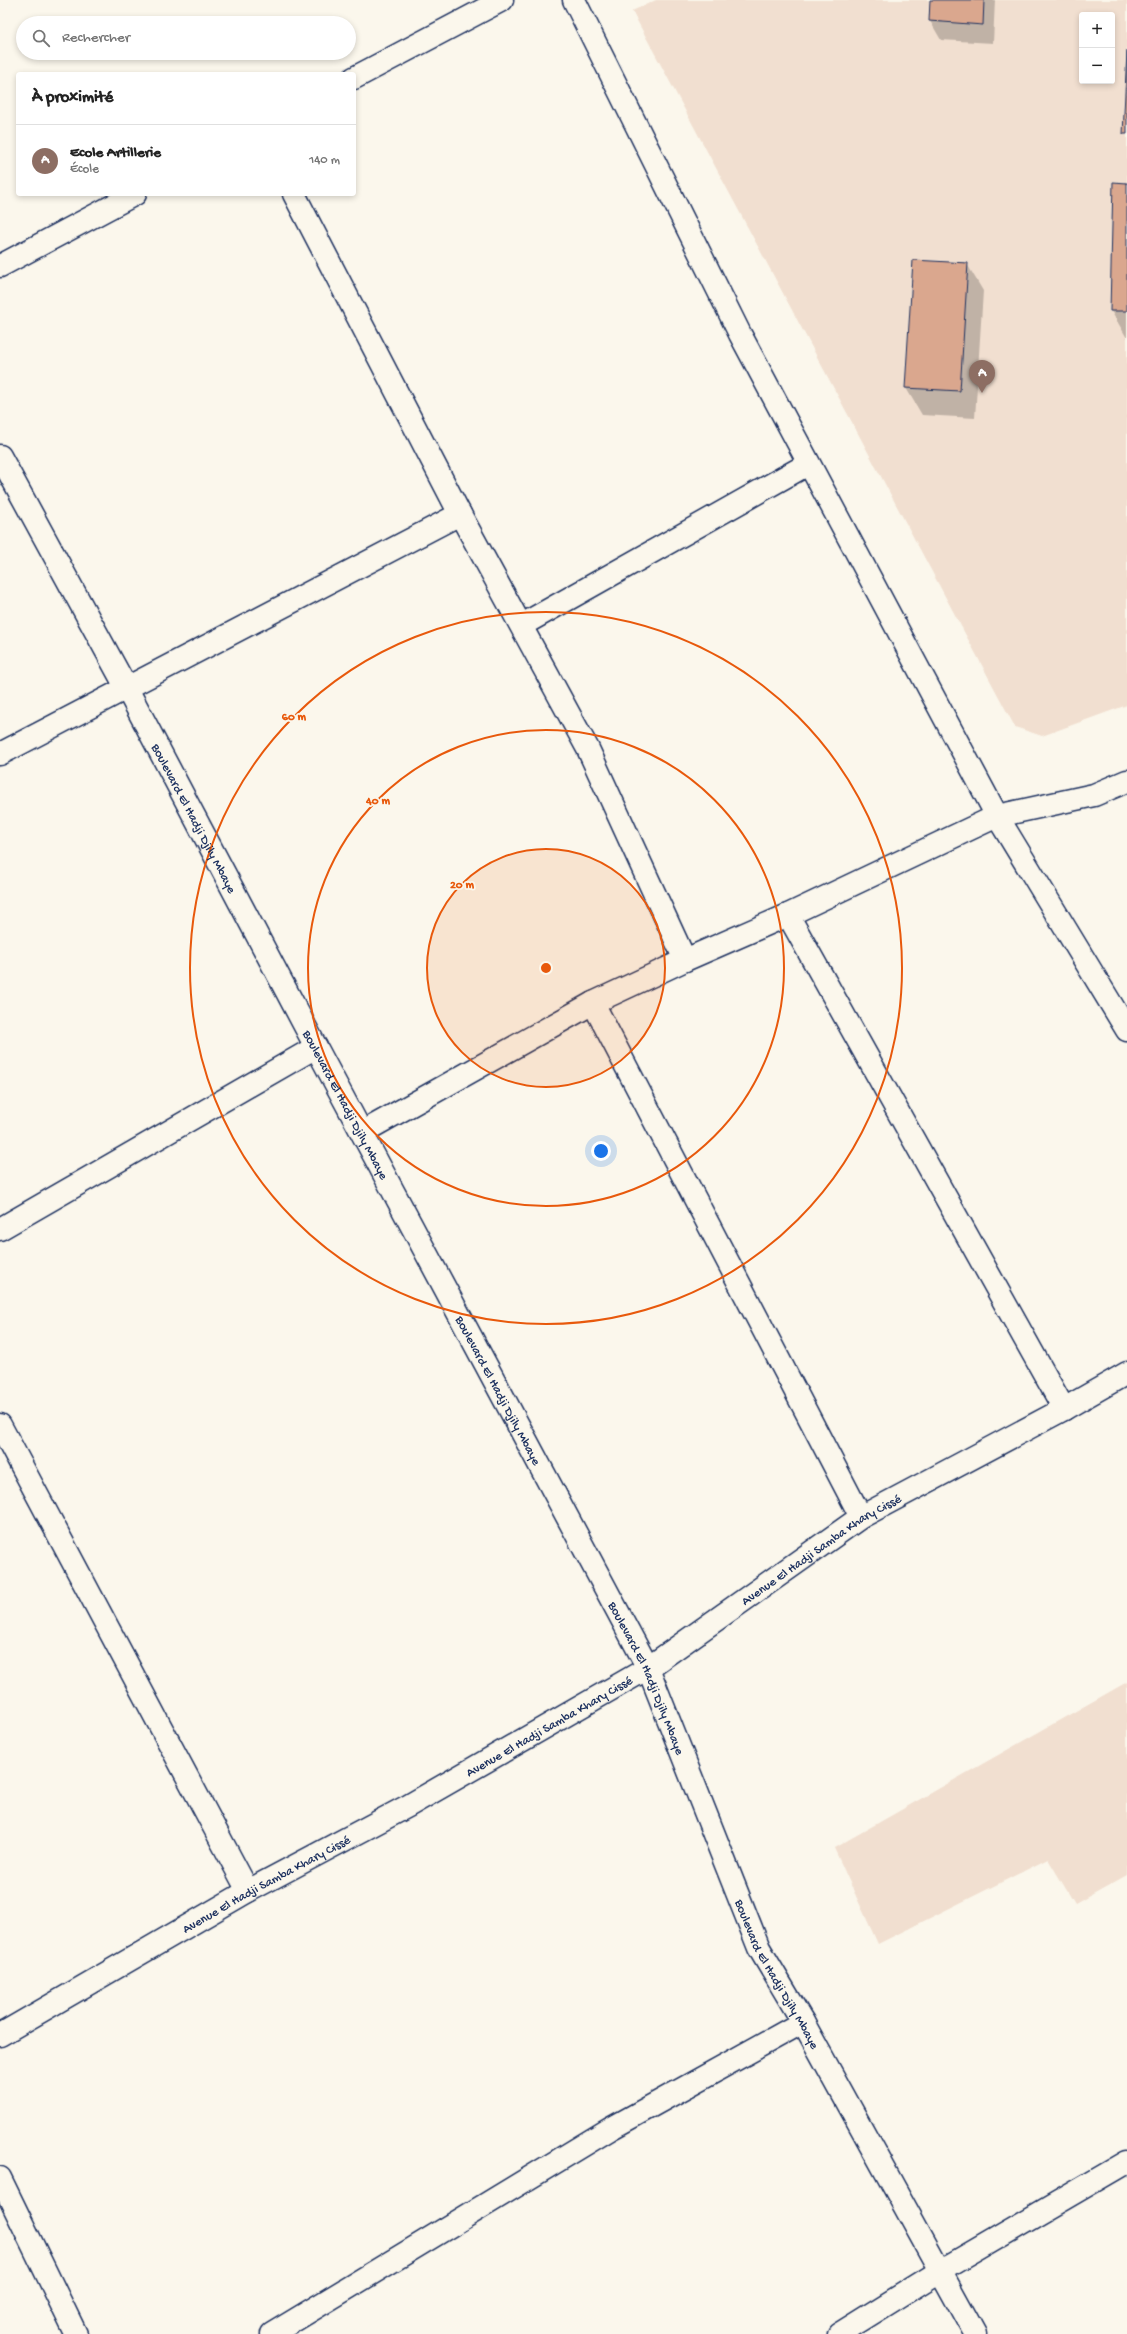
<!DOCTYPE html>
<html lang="fr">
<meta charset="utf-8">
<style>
:root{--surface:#fff;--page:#f6f6f6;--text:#222;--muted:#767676;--line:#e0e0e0;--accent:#1a73e8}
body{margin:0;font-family:"Gochi Hand",sans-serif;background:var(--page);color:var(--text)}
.controls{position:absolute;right:12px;top:12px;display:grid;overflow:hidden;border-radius:4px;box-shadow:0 2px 6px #0003}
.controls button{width:36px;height:36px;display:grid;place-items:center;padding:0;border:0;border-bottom:1px solid var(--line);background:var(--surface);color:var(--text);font:20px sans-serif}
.you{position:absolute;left:601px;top:1151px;width:14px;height:14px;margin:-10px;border:3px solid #fff;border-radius:50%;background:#1a73e8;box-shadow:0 0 0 6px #1a73e833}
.badge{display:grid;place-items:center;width:26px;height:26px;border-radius:50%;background:var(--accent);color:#fff;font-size:13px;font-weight:700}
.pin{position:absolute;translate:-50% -33px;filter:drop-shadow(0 1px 2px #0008)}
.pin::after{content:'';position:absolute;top:21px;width:14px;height:12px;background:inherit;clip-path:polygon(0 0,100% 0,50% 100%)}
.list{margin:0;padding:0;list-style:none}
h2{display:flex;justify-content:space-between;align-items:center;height:52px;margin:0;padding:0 16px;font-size:17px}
h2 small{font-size:13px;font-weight:400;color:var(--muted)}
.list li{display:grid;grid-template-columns:26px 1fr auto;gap:12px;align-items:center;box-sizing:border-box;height:72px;padding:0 16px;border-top:1px solid var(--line)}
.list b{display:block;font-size:15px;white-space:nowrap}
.list p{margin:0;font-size:13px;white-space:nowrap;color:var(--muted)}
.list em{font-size:13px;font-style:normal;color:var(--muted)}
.icon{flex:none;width:22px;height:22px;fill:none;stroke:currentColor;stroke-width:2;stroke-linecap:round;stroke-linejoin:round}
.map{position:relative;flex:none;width:1127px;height:2334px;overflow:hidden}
.search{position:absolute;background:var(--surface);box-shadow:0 2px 6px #0003;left:16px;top:16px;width:340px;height:44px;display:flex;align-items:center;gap:10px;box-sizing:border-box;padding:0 14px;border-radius:22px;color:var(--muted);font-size:15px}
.panel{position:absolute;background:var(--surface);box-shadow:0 2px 6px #0003;left:16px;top:72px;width:340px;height:124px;border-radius:4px}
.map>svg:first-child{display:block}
</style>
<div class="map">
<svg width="1127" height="2334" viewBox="0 0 1127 2334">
<rect width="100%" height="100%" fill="#fbf7ec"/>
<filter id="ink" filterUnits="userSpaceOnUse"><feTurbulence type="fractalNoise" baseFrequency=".025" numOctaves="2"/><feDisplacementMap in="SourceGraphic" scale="8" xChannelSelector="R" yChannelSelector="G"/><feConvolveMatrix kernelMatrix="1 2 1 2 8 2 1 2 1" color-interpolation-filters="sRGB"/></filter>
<g filter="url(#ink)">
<path fill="#f1dfd0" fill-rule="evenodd" d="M656,0H1127V705L1042,736L1015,727L632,11ZM1082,15H1112V81H1082Z
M1127,1682V1875L1075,1904L1048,1859L878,1944L834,1848Z"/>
<path fill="#0003" d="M931,0H995L993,43L941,40L930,21Z
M1127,184V338L1111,311Z
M967,264L983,291L975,418L922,415L906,388Z"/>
<path fill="#daa78e" stroke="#1b2f5e" d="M930,0H984L983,25L929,21Z
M1127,51V134H1123Z
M1113,182L1127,183V311H1110Z
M913,260L968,263L960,391L905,388Z"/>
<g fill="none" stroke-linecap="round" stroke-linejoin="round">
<defs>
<g id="street">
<path d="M574,0L740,334L997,816L1127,1030"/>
<path d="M354,78L502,0"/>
<path d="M294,194L460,514L588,749L685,960"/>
<path d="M0,266L135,194"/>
<path d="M522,625L808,464"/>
<path d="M0,754L460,514"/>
<path d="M788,915L1064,1409"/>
<path d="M593,1003L861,1517"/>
<path d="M363,1132L593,1003L685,960L788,915L997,816L1094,795L1127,781"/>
<path d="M0,1229L316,1047"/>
<path d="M0,1425L248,1891"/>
<path id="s1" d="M648,1668L861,1517L1064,1409L1127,1373"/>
<path d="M0,2178L76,2334"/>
<path d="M272,2334L610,2129L803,2022"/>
<path d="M839,2334L940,2271L1127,2162"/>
</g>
<g id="secondary">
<path id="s2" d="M0,456L126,687L316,1047L648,1668L759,1948L803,2022L975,2334"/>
<path id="s3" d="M0,2035L248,1891L408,1806L648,1668"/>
</g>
</defs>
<use href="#street" stroke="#1b2f5e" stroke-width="25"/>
<use href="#secondary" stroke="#1b2f5e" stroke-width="25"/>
<use href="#street" stroke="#fbf7ec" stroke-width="22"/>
<use href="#secondary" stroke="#fbf7ec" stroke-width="22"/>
</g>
</g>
<circle cx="546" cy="968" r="119" fill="#e8590c" fill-opacity=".12"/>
<g fill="none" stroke="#e8590c" stroke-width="2">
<circle cx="546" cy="968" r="119"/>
<circle cx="546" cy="968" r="238"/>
<circle cx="546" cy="968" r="356"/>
</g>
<g text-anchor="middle" stroke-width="3.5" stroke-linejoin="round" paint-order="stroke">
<g font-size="13" fill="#1b2f5e" stroke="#fbf7ec">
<text dy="5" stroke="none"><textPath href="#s2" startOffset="411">Boulevard El Hadji Djily Mbaye</textPath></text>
<text dy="5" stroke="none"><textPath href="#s2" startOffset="735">Boulevard El Hadji Djily Mbaye</textPath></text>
<text dy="5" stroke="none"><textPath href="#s2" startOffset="1059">Boulevard El Hadji Djily Mbaye</textPath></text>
<text dy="5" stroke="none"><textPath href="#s1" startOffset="210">Avenue El Hadji Samba Khary Cissé</textPath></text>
<text dy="5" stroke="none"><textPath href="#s2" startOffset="1383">Boulevard El Hadji Djily Mbaye</textPath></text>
<text dy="5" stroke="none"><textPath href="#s3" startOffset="630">Avenue El Hadji Samba Khary Cissé</textPath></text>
<text dy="5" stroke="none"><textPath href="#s3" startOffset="306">Avenue El Hadji Samba Khary Cissé</textPath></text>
<text dy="5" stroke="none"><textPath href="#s2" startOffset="1707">Boulevard El Hadji Djily Mbaye</textPath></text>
</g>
</g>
<circle cx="546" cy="968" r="6" fill="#e8590c" stroke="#fbf7ec" stroke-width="2"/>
<g font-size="12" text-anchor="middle" font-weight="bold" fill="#e8590c" stroke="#fbf7ec" stroke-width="3.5" stroke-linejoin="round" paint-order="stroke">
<text x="294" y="720">60 m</text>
<text x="378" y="804">40 m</text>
<text x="462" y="888">20 m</text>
</g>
</svg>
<div class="controls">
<button>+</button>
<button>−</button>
</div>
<div class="you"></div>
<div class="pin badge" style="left:982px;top:393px;background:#8d6e63">A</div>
<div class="search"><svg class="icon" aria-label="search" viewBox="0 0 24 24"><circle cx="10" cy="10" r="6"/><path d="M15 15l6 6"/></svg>Rechercher</div>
<section class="panel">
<h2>À proximité<small></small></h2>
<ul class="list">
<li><span class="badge" style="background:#8d6e63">A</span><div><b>Ecole Artillerie</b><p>École</p></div><em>140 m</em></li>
</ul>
</section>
</div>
